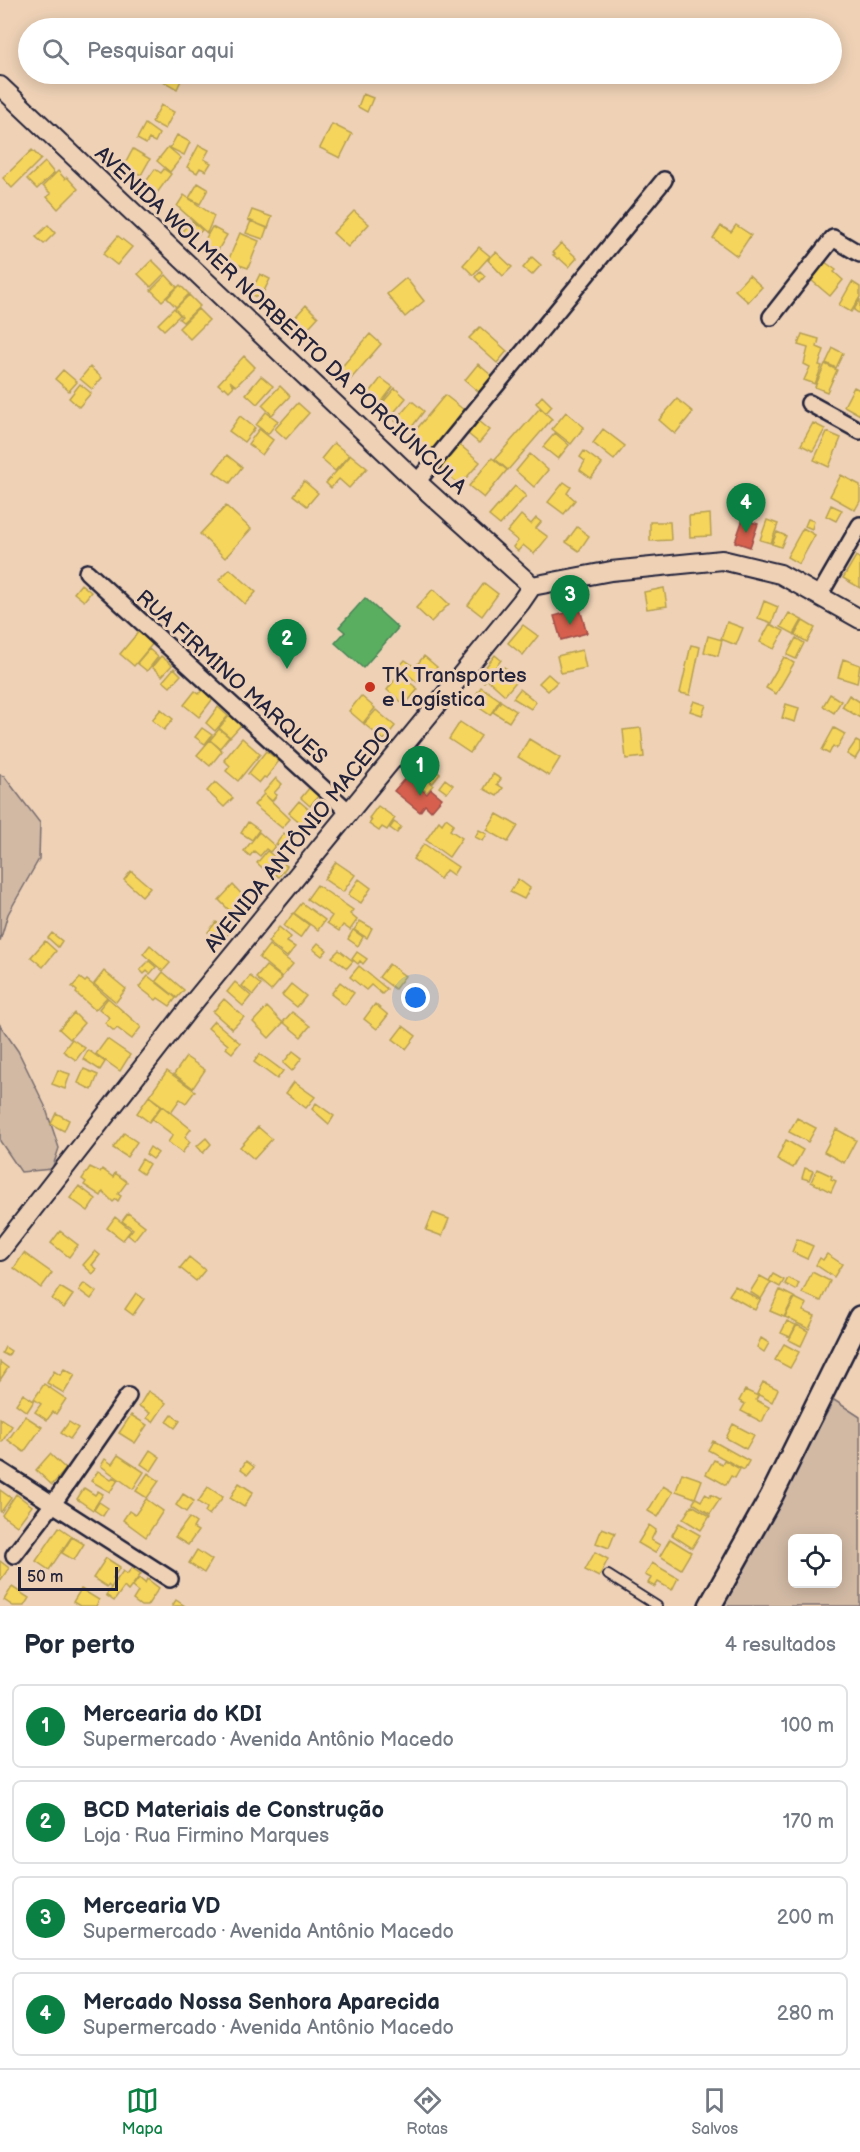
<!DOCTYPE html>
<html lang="pt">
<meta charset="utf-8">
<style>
:root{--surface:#fff;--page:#f6f6f7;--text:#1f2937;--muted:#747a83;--line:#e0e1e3;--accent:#0b8043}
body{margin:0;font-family:"Balsamiq Sans",sans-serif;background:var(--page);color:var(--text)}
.controls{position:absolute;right:18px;bottom:18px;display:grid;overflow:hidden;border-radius:9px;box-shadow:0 3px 15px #0003}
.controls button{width:54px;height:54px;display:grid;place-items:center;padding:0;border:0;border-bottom:2px solid var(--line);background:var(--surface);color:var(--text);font:30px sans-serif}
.scale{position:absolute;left:18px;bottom:15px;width:100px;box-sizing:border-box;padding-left:6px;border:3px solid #22223b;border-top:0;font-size:16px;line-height:21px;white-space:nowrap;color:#22223b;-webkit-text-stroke:4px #efd2b6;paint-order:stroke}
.you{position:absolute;left:416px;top:998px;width:21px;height:21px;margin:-15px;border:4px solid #fff;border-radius:50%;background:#1a73e8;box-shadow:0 0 0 9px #1a73e833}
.badge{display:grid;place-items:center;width:39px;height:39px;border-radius:50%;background:var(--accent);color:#fff;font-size:20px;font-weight:700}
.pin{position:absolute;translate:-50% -50px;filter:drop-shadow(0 2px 3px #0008)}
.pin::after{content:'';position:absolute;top:32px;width:21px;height:18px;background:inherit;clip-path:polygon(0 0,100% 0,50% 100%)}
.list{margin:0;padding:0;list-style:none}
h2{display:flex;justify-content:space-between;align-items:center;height:78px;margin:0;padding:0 24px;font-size:26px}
h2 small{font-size:20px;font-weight:400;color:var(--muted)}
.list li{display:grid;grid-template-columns:39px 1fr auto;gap:18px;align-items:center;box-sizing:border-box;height:84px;margin:0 12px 12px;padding:0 12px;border:2px solid var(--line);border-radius:9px}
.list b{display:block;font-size:22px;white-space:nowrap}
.list p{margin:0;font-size:20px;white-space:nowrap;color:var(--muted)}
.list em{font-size:20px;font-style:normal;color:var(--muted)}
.icon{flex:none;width:33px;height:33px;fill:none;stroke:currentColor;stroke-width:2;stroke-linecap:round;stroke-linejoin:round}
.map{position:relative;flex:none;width:860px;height:1606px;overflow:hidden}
.search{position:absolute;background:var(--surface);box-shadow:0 3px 15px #0003;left:18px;right:18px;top:18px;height:66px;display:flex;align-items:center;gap:15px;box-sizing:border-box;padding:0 21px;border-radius:33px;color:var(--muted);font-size:22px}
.sheet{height:462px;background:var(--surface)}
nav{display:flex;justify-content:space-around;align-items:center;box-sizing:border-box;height:84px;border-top:2px solid var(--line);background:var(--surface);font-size:16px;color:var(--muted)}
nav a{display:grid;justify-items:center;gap:3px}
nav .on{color:var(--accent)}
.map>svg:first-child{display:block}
</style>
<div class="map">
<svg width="860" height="1606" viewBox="0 0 860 1606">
<rect width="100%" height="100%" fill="#efd2b6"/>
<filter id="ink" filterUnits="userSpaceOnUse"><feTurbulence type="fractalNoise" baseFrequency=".0167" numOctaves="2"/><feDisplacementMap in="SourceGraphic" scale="12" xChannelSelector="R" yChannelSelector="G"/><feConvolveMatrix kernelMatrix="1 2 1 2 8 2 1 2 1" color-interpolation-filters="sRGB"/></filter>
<g filter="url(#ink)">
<path fill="#d1b9a4" stroke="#7a6e70" stroke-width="1.5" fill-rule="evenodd" d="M0,775L4,776L40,823L39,859L8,914L0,941Z
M0,1025L18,1051L45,1106L59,1148L52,1169L21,1172L0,1141Z
M834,1400L860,1417V1606H722ZM792,1538H838V1584H792Z"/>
<path fill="#f6d55c" stroke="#b69f52" stroke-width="1.5" d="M167,74H179L183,76L177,89L163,81Z
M363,94L373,98L367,112L358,107Z
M161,105L174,112L165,129L152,122Z
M145,124L159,134L155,142L149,139L146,144L137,139Z
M332,124L352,134L340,158L320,148Z
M177,135L190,142L184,155L170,148Z
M199,145L209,150L204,159L211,163L206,171L200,168L197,173L187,167Z
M168,147L181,158L170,172L157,161Z
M133,149L150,159L141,175L124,166Z
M32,150L41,159L12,188L3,178Z
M45,162L54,173L37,189L27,179Z
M155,169L161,173L164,169L171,174L157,193L145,183Z
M58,171L65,179L67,177L78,189L58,209L47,197L51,194L43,186Z
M198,183L208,189L200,204L189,198Z
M184,195L214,216L207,233L177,206Z
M252,210L272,217L268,228L248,220Z
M354,211L369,224L348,247L333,233Z
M192,221L202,230L192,241L182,231Z
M251,221L267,228L263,239L246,233Z
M48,225L55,233L44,244L36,237Z
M736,225L751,235L737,256L713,238L721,226L731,232Z
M212,227L227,235L214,257L200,249Z
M240,233L259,241L248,268L228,261Z
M118,236L132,247L117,265L103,254Z
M561,243L577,258L569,267L559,258L558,259L553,255L555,254L553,252Z
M479,247L490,256L473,275L463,265Z
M496,252L512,267L503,276L488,260Z
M532,257L541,265L532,275L523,268Z
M152,260L165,273L151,287L138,274Z
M825,262L836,270L834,272L843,280L830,296L811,280Z
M480,271L485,276L480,282L475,277Z
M260,274L270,279L260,299L250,294Z
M166,275L177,287L162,301L151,290Z
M749,275L762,287L748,302L735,290Z
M406,278L424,301L405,317L387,294Z
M852,282L860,287V297L851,312L839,305Z
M180,285L189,294L176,307L167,298Z
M189,295L200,306L183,322L179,319L182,316L175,309Z
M860,299V314L854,310Z
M306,305L318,317L300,337L288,325Z
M174,308L180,315L164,330L158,324Z
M198,309L209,320L190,339L179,328Z
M480,327L507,351L497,363L469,338Z
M370,334L381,344L350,380L339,370Z
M802,334L819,339L817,347L824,350L819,365L822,366L815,384L804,380L810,367L804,364L808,348L798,345Z
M833,348L843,353L836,368L826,363Z
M244,356L255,367L236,386L230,381L234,386L229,391L225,387L223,388L218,384Z
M478,364L492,376L479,392L465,380Z
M825,364L837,370L827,392L815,387Z
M90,367L102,378L92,389L80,379Z
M63,370L77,382L69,391L55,379Z
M261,376L273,386L257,404L246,394Z
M381,378L393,387L380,404L368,395Z
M80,384L91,393L79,407L69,398Z
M280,386L290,396L272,415L262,405Z
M854,387L860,390V415L844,406Z
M395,388L406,398L391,416L380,406Z
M445,395L464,410L424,459L405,443Z
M542,396L552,406L546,413L536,403Z
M677,399L693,412L675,434L659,420Z
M412,401L424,411L408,432L395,421Z
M298,403L309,413L286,439L275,429Z
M540,408L552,419L508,470L495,459Z
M266,412L278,421L268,434L256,425Z
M566,412L584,427L571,444L552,429Z
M240,416L255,428L244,442L229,431Z
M479,421L490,430L479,443L468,434Z
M813,423L825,429L813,451L801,445Z
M259,429L273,440L262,455L248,444Z
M603,429L625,446L614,460L593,443Z
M827,432L841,438L829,467L814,460Z
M555,433L569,445L558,459L543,447Z
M334,443L349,455L335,471L321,459Z
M460,445L480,462L460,485L440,468Z
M584,451L602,464L591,478L580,470L585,461L580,457Z
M530,454L548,470L534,487L516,471Z
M227,455L242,467L230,483L214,472Z
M351,455L367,468L349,488L339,479L331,488L326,483Z
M492,458L507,470L484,498L469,486Z
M841,475L860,485V501L855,510L830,496Z
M304,481L318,493L307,506L293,495Z
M564,482L571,487L567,493L575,500L564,514L548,502Z
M515,486L526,496L500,525L489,516Z
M831,505L842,510L836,521L826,516Z
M226,506L251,529L225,558L200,534Z
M710,514L711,536L690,537L689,516Z
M521,515L531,524L536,518L541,522L536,528L548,537L534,554L523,545L518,551L513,547L518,541L507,532Z
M808,519L814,521L812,529L805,526Z
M767,520L778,524L771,543L760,540Z
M650,522H670L671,540L650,541Z
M577,527L589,536L579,551L566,542Z
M803,528L815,535L799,564L787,557Z
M777,532L786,536L781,547L772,544Z
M856,556L860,559V588L843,578Z
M230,569L256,592L245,604L219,580Z
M484,583L498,594L482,616L468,605Z
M81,584L91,592L84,601L74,593Z
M664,588L667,606L647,609L644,592Z
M433,589L449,604L431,622L416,608Z
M764,601L778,607L772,623L758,618Z
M789,613L802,620L794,634L781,627Z
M803,621L815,628L807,642L795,635Z
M727,622L743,628L736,645L721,639Z
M770,624L784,631L774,649L760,642Z
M523,625L538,636L523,655L508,643Z
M140,630L154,642L134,666L120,654Z
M708,636L722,640L718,656L704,652Z
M796,638L804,643L796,659L787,655Z
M691,645L700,647L690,695L680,693Z
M149,649L158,657L147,671L137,663Z
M582,650L586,668L561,673L557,656Z
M495,655L501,660L495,668L500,672L504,667L519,678L505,695L487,679L484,682L478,677Z
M161,656L172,665L162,676L152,667Z
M424,656L437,667L426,680L422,677L417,682L399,667L405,660L415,667Z
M784,657L794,663L776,694L766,688Z
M843,659L860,665L857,683L838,677Z
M174,668L181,675L170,687L163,681Z
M399,674L418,689L405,705L387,690Z
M548,674L557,682L548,691L539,683Z
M204,687L215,696L199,717L184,705L195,691L199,694Z
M481,687L500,700L490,715L471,702Z
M520,689L536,702L531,709L513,698Z
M830,694L841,701L834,713L823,706Z
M849,695L860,702V718L842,707Z
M361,696L375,708L363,723L349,711Z
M501,701L516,711L509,722L493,712Z
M694,701L706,705L702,715L690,711Z
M786,704L799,708L795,722L782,718Z
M218,707L228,716L215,731L206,723Z
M161,709L173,719L164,730L152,720Z
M376,710L395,726L384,740L364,724Z
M230,715L241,725L230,737L219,728Z
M460,722L481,736L470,753L449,739Z
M202,728L212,735L205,744L195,737Z
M641,728L644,757L626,759L623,730Z
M834,728L845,734L837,748L833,746L829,754L822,750Z
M219,729L229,737L220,748L210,740Z
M242,738L260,754L238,781L226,771L230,766L224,760Z
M529,739L560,758L549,776L518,757Z
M210,740L222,751L210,766L197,755Z
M856,741L860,743V751L855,759L847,754Z
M266,751L279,761L266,778L264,777L259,783L248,774Z
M420,759L440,774L433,783L413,768Z
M412,768L433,785L427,792L406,776Z
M493,774L501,779L497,784L503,788L497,796L484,789Z
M276,778L282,784L274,793L277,795L272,801L263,793Z
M445,779L453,785L447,793L439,787Z
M215,782L233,798L224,807L207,791Z
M310,787L319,795L310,806L301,798Z
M264,794L290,819L282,828L254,805Z
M299,801L319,818L309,830L289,813Z
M378,806L395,818L387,830L382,827L379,831L369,824L372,820L369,818Z
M497,814L518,826L508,842L487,830Z
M446,818L454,824L450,830L462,838L449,857L426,840L439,821L442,824Z
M248,822L259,830L252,840L241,833Z
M394,822L401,827L397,833L390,828Z
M479,830L487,834L483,841L475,837Z
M259,832L275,846L270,852L266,849L260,856L254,851L250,856L244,851Z
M284,833L297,843L290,854L276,844Z
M424,844L458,867L453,875L446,870L440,879L413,859Z
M267,851L287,866L279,877L269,870L267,872L257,863Z
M336,862L355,875L343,892L324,879Z
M131,871L150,887L142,896L124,880Z
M359,879L371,888L361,903L348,895Z
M518,879L530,888L524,899L510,892Z
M233,885L247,900L233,914L219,900Z
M317,885L353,910L350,914L357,920L350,930L343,925L339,931L327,923L332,916L307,899Z
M302,903L325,920L318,930L294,913Z
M293,913L309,925L300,938L284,926Z
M360,921L372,928L367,938L354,930Z
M216,922L230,931L222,942L208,932Z
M279,927L291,937L287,942L295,947L287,957L268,942Z
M353,930L363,937L358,946L348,939Z
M52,933L62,941L58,947L48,938Z
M45,941L56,951L43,967L31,957Z
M318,943L327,950L322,956L313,949Z
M150,945L170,963L163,971L143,954Z
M269,945L293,964L282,977L259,958Z
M339,950L353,961L347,968L332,957Z
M357,952L367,959L363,964L360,961L358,964L352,959Z
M149,961L156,967L150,974L147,971L144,974L140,970Z
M389,964L405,976L395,989L379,977Z
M266,966L282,978L271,991L256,978Z
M359,966L387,989L382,994L371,985L366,990L350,977Z
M104,971L126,989L116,1002L94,984Z
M163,972L184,990L177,998L156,981Z
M148,976L176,998L170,1006L158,998L156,1000L139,987Z
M250,976L261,985L253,995L242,986Z
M80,978L85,982L87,980L107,997L95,1010L76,993L77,991L72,987Z
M235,982L251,996L243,1006L227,992Z
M340,982L354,993L345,1005L331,994Z
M291,984L306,996L297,1007L282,995Z
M108,998L141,1027L132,1039L117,1028L114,1031L105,1023L110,1018L99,1009Z
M224,999L244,1017L232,1029L213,1012Z
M375,1004L388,1015L377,1029L364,1019Z
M267,1007L283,1023L269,1038L253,1022Z
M292,1012L310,1026L301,1037L283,1022Z
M74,1013L84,1023L70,1039L59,1029Z
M214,1021L240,1043L232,1053L226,1048L228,1045L208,1028Z
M403,1026L416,1036L406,1049L393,1039Z
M72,1039L85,1048L76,1060L63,1051Z
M107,1039L130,1055L120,1071L96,1054Z
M88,1050L105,1062L100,1070L83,1059Z
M293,1051L302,1058L292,1071L283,1063Z
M260,1054L283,1071L277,1079L254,1062Z
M186,1057L205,1070L193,1088L174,1074Z
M84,1069L98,1075L92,1090L78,1083Z
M58,1070L70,1074L65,1089L52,1084Z
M167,1071L195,1091L186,1103L180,1099L171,1112L149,1096Z
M294,1082L315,1097L306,1108L286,1093Z
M149,1096L161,1106L149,1122L137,1113Z
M316,1103L334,1116L329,1124L312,1109Z
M162,1106L191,1129L185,1137L190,1142L182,1153L168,1142L173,1135L152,1119Z
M56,1113L69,1120L64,1131L51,1124Z
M797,1118L816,1128L808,1142L789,1132Z
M258,1127L272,1139L254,1159L240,1147Z
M836,1129L856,1140L844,1163L824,1152Z
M124,1133L137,1142L127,1157L113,1148Z
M206,1138L211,1144L203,1153L197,1146Z
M786,1140L803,1150L793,1168L777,1159Z
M150,1147L158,1153L153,1159L146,1154Z
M142,1159L149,1164L143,1174L136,1169Z
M90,1167L100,1172L102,1169L113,1177L115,1173L127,1182L118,1194L121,1196L118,1201L116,1199L113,1202L103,1192L101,1196L84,1185L86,1182L82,1179Z
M805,1168L813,1171L809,1180L802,1178Z
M817,1169L832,1176L831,1179L836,1181L831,1192L811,1182Z
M79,1186L96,1199L88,1211L70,1198Z
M128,1213L145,1226L134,1240L128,1235L133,1229L122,1221Z
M433,1213L449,1219L442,1236L426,1230Z
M115,1217L131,1230L123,1240L107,1228Z
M60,1231L78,1245L69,1257L51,1243Z
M797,1239L813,1246L807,1259L792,1252Z
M95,1251L100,1255L92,1265L97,1269L93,1274L83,1265Z
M24,1253L52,1273L41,1288L14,1268Z
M827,1254L842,1264L834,1277L816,1265L820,1258L823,1260Z
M189,1257L205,1270L196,1281L180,1268Z
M812,1272L830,1281L821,1301L802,1293Z
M773,1274L784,1280L780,1287L769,1281Z
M760,1276L771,1282L761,1299L750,1292Z
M788,1278L799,1283L796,1290L785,1284Z
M84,1283L96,1292L91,1299L79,1290Z
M735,1286L760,1300L755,1310L729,1295Z
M60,1287L73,1295L64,1308L52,1299Z
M780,1290L794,1297L784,1317L770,1311Z
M136,1293L144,1299L133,1315L125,1309Z
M795,1298L807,1304L803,1311L815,1316L809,1329L785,1317Z
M787,1321L796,1325L790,1337L781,1333Z
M797,1325L808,1331L801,1346L789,1340Z
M761,1338L769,1343L764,1352L757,1347Z
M784,1344L799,1352L790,1368L775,1360Z
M5,1347L11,1351L8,1356L2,1353Z
M0,1362L8,1368L0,1380Z
M64,1369L75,1375L64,1393L47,1383L54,1371L60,1375Z
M763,1382L778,1389L772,1402L757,1394Z
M44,1384L66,1399L56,1414L53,1412L47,1420L35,1412L41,1404L34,1399Z
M745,1390L758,1396L756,1400L769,1407L762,1422L741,1411L745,1404L739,1401Z
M148,1391L166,1403L153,1422L147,1418L150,1413L139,1406Z
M23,1394L34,1401L27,1412L16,1404Z
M131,1415L147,1425L135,1443L119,1433Z
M172,1415L180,1421L175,1428L167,1422Z
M25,1416L42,1427L24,1452L8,1440Z
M0,1418L12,1426L2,1442L0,1441Z
M69,1422L78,1428L70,1439L61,1433Z
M733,1424L754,1435L746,1449L726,1438Z
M713,1441L749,1461L744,1470L708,1450Z
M150,1450L160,1457L151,1471L141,1464Z
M50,1454L66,1469L52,1485L36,1470Z
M118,1455L144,1472L133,1489L101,1466L105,1459L112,1464Z
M714,1460L722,1464L724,1460L740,1469L735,1478L731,1476L726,1485L706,1474Z
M246,1461L254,1467L248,1474L241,1469Z
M98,1471L111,1480L113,1477L118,1480L110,1492L91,1481Z
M148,1473L159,1481L147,1498L136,1491Z
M682,1473L702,1480L695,1498L676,1491Z
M239,1483L253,1492L244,1507L230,1498Z
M663,1486L673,1492L658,1517L648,1511Z
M208,1487L223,1497L209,1515L205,1512L207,1508L198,1502Z
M84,1488L95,1495L98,1491L103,1494L93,1510L77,1499Z
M0,1490L11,1498L1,1512L0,1511Z
M16,1494L32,1506L17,1526L2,1515Z
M183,1494L194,1501L186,1512L176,1505Z
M705,1494L710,1497L711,1494L720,1499L710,1514L693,1503L696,1498L701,1501Z
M146,1499L163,1511L146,1537L123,1520L129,1511L135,1515Z
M99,1502L108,1508L103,1516L94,1510Z
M692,1505L710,1516L701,1530L683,1519Z
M189,1518L196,1523L193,1528L198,1531L188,1545L175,1537Z
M679,1523L700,1535L692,1548L672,1535Z
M649,1525L656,1530L651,1540L660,1545L655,1553L638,1543Z
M59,1527L72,1536L49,1570L36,1561Z
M602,1528L615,1533L609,1548L596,1543Z
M72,1537L84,1544L74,1560L62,1553Z
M670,1539L691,1552L681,1569L660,1556Z
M197,1550L212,1560L204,1573L189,1563Z
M595,1552L608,1559L599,1577L585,1570Z
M106,1558L120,1567L113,1578L116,1580L111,1588L108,1585L107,1587L93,1578Z
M0,1561L9,1568L0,1581Z
M652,1563L678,1578L672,1590L658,1582L655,1587L648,1583L651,1578L645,1575Z
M132,1568L141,1574L128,1591L124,1587L114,1601L106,1595L123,1571L127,1574Z
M139,1578L145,1583L147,1579L159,1588L147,1606H141L133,1600L138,1592L132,1587Z
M12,1587L29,1598L24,1606H13L4,1600Z
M81,1589L99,1600L96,1606H80L73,1602Z
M176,1600L185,1606H172Z"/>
<path fill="#d6604d" stroke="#a04d48" stroke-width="1.5" d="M743,519L758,524L750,547L735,542Z
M580,609L587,633L561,640L554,616Z
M406,777L427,794L431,789L442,798L431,811L425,805L420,812L394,791Z"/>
<path fill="#5aae61" stroke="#498456" stroke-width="1.5" d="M365,598L398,628L363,668L335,643L345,632L339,627Z"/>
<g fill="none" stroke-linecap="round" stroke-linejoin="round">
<defs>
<path id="service" d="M608,1575L657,1606"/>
<path id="minor" d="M771,317L833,238L860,254
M809,403L860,431
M417,482L664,180
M87,572L349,812
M819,596L860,525
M0,1470L170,1579
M14,1555L53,1504L128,1396"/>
<path id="tertiary" d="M0,86L417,482L532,586
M0,1251L189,1008L521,602L532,586L611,571L722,560L780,574L860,619"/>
<path id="secondary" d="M710,1606L772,1495L860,1317"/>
</defs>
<use href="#service" stroke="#22223b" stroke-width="12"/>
<use href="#minor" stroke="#22223b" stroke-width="20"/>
<use href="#tertiary" stroke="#22223b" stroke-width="22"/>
<use href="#secondary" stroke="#22223b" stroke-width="26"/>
<use href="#service" stroke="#efd2b6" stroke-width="8"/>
<use href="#minor" stroke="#efd2b6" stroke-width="15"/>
<use href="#tertiary" stroke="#efd2b6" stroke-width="18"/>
<use href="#secondary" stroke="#efd2b6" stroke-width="21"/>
</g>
</g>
<circle fill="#c8321e" stroke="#efd2b6" stroke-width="2" cx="370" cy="687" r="6"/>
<g text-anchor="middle" stroke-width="6" stroke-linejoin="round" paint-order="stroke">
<g font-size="21" fill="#22223b" stroke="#efd2b6">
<text transform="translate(281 320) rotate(43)" y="7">AVENIDA WOLMER NORBERTO DA PORCIÚNCULA</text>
<text transform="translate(232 677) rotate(42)" y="7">RUA FIRMINO MARQUES</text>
<text transform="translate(298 839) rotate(-51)" y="7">AVENIDA ANTÔNIO MACEDO</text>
</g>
<g font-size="21" fill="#22223b" stroke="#efd2b6" text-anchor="start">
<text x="382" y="682">TK Transportes<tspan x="382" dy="24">e Logística</tspan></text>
</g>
</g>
</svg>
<div class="controls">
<button><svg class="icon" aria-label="locate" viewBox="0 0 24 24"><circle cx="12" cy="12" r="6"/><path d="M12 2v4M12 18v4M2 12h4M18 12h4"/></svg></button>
</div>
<div class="scale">50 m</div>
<div class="you"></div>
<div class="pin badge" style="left:420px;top:796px">1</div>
<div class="pin badge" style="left:287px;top:669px">2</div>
<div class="pin badge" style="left:570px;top:625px">3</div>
<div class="pin badge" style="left:746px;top:533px">4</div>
<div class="search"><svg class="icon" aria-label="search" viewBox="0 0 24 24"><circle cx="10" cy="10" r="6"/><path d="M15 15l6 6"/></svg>Pesquisar aqui</div>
</div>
<section class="sheet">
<h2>Por perto<small>4 resultados</small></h2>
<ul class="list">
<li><span class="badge">1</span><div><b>Mercearia do KDI</b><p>Supermercado · Avenida Antônio Macedo</p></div><em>100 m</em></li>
<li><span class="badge">2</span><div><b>BCD Materiais de Construção</b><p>Loja · Rua Firmino Marques</p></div><em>170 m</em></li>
<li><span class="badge">3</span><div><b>Mercearia VD</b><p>Supermercado · Avenida Antônio Macedo</p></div><em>200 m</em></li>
<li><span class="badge">4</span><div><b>Mercado Nossa Senhora Aparecida</b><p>Supermercado · Avenida Antônio Macedo</p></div><em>280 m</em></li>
</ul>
</section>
<nav>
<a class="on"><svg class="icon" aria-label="map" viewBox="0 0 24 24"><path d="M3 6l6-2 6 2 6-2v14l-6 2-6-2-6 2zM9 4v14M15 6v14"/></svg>Mapa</a>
<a><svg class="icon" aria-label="directions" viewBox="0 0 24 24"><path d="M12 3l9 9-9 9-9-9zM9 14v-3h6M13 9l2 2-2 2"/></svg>Rotas</a>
<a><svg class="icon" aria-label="saved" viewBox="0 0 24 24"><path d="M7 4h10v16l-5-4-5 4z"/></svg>Salvos</a>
</nav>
